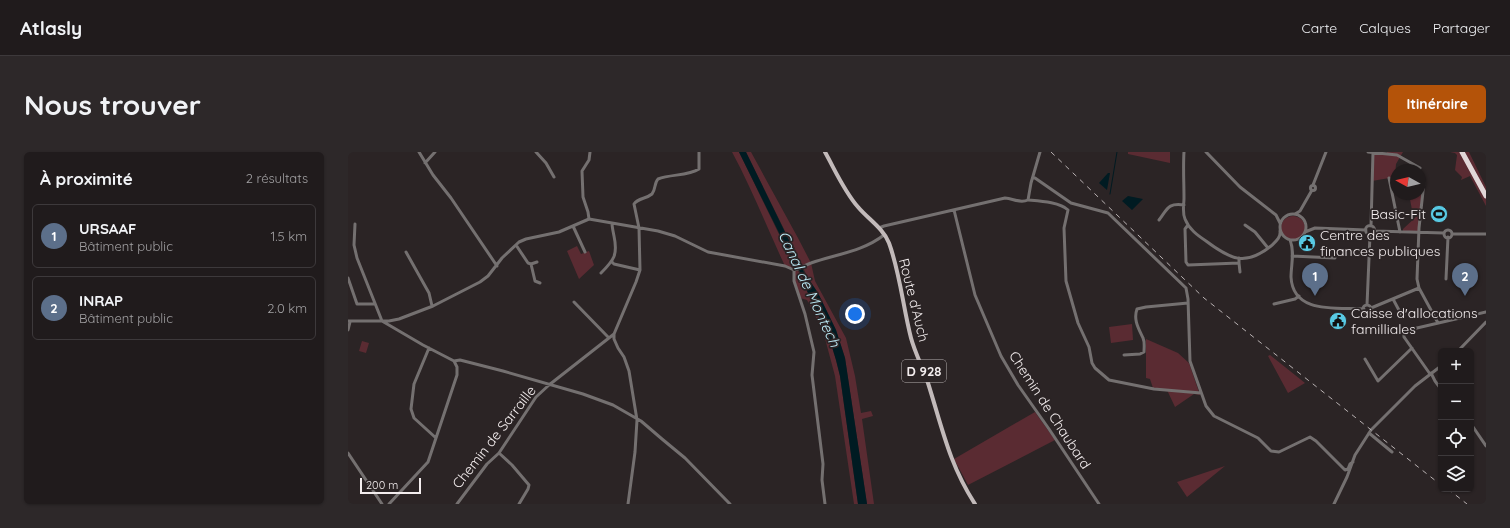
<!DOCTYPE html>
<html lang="fr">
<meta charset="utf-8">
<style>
:root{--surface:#201b1c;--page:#2d2829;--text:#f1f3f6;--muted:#a2a1a3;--line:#3d393b;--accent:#b45309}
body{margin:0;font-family:Quicksand,sans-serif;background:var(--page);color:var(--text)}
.controls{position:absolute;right:12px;bottom:12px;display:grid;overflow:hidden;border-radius:6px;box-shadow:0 1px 3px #0004}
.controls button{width:36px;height:36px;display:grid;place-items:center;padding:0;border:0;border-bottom:1px solid var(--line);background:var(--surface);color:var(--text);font:20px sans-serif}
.compass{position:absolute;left:1042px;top:12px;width:36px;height:36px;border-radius:50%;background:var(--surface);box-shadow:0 1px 3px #0004;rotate:278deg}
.scale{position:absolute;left:12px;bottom:10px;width:61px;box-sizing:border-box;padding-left:4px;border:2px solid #f3edee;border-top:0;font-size:11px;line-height:14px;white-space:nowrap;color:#f3edee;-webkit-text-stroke:3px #2b2425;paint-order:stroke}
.you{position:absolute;left:507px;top:162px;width:14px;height:14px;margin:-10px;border:3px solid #fff;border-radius:50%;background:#1a73e8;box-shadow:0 0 0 6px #1a73e833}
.badge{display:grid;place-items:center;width:26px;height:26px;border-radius:50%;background:var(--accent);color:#fff;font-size:13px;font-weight:700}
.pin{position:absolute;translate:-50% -33px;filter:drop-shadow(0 1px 2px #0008)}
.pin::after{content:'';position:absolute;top:21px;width:14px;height:12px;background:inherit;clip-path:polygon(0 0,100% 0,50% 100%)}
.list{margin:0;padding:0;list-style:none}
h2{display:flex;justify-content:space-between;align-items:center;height:52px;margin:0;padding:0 16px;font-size:17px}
h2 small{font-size:13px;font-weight:400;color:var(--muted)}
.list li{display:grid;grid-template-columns:26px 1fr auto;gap:12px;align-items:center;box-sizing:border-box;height:64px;margin:0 8px 8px;padding:0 8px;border:1px solid var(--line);border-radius:6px}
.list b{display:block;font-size:15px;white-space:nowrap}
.list p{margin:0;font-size:13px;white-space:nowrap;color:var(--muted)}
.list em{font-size:13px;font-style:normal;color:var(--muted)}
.icon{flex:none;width:22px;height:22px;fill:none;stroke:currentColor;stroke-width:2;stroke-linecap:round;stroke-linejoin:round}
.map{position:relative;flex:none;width:1138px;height:352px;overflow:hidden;border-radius:6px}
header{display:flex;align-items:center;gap:24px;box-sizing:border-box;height:56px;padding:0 20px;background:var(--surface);border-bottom:1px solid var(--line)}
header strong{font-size:19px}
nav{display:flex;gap:22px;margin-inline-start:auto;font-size:14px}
.intro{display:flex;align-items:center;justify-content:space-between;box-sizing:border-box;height:96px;padding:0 24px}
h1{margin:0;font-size:28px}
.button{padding:10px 18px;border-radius:6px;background:var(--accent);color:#fff;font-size:14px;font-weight:700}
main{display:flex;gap:24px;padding:0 24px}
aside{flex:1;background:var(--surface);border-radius:6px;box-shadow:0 1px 3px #0004}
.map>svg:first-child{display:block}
</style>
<header>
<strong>Atlasly</strong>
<nav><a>Carte</a><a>Calques</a><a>Partager</a></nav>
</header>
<div class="intro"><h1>Nous trouver</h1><a class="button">Itinéraire</a></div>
<main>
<aside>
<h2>À proximité<small>2 résultats</small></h2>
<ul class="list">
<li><span class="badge" style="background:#5c6f8a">1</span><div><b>URSAAF</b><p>Bâtiment public</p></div><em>1.5 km</em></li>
<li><span class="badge" style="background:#5c6f8a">2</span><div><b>INRAP</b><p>Bâtiment public</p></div><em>2.0 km</em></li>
</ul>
</aside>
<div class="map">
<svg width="1138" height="352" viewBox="0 0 1138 352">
<rect width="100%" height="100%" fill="#2b2425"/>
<path fill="#5a2b32" d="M384,0H391L445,111L456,128L465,152L481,185L488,208L492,224L510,352H506L487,224L475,179L459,148L452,146L446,129V118L437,114C419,76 404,37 384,0Z
M398,0H403L450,86L463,111L467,129L498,186L507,224L513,261L523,259L525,264L514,267L526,352H519L497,206L488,178L470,141L460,126Z
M780,0H822V11L780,2Z
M1039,0H1055L1048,12L1047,25L1024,29L1025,1L1039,2Z
M1102,0H1121L1138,35V54L1122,24L1113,28L1114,25L1107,18L1109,3L1107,1Z
M1072,41L1075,42L1070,80H1055V77L1069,64L1068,57L1064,58L1061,42H1072Z
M933 76a12 12 0 1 1 24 0a12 12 0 1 1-24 0Z
M229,94L233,102L241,99L246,113L231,127L219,99Z
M784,172L785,188L763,191L761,175Z
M798,187L830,201L841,211L852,243L846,242L827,255L819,238L805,236L802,227L798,226Z
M14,189L21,191L18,201L11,199Z
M922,203L957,231L940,241L920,204Z
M687,260L707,288L620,333L606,307Z
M877,314L839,345L829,330Z"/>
<path fill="#001b22" d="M391,0H398L451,109L453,114L459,127L460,126L470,141L488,178L497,206L519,352H510L492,224L488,208L481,185L458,137L456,127L450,116L446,111Z
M760,21H762L759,38L751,31Z
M780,44L795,47L784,58L774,49Z"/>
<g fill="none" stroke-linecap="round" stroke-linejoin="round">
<path stroke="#001b22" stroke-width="1" d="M762,42L769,0"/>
<path stroke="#747070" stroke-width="3" d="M71,0L85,23L103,46L149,114
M188,0L198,11L206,25
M836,0C835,15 836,30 836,46C836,53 834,60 837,67C841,77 849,83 858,89C882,107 897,115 923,94C927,90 933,86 932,79
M858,0L892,35L928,63L932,71
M1020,0L1049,3L1072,16L1071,18
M77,11L87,0
M1072,25L1076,30L1071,76L1069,127L1071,136L1090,171
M685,26H687L723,51L760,61L838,136L840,147L842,209L858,254L866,264L910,286L923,299L931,300L962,285L968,289L997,318L1000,317L1002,312L1005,310
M1041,26L1052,80
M965,33L978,0
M962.5 36a2.5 2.5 0 1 1 5 0a2.5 2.5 0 1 1-5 0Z
M680,48C691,49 712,50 720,58L716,76L718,129L730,171L741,195L744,211L747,216L761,228L806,237L853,241
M606,58L627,143L653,204L670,233L701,277L751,352
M932 75a13 13 0 1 1 26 0a13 13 0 1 1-26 0Z
M947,62L952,59L964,38
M241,67L240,60L235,45L234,19L241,8L242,0
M811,68C820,56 820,51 836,53
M7,72L6,93L9,106L34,169L75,193L106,209L112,208L155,219L235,242L265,253L293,269L314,287L337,306L382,352
M840,73L837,77L838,110L840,113L891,111V106
M897,73L907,80L920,96
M1017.5 78a4.5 4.5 0 1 1 9 0a4.5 4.5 0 1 1-9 0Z
M225,74L237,100
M1023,74L1025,0
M531,76L536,74L657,46C665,46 671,52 680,48L683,31L692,0
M1096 82a4 4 0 1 1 8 0a4 4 0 1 1-8 0Z
M1027,79L1096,81
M957,80L967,76L1018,78
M1104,82H1138
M942,88C947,100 943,113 943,125C945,163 990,155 1016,157
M168,93L180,111L183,112L189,110
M58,100L81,141L84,154
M944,104L987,106
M264,110L266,112L292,118
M891,111L892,120
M183,112L187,129L192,131
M446,118V129L457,162L466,200L464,223L475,312L474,328L477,352
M253,121C266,108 270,103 266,84C265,79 264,75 264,71
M0,126L9,152H27
M1098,127L1100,85
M1045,147L1053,162L1056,163
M226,150L261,186
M926,152L947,147L951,144
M1019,153L1022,83
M1015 157a4 4 0 1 1 8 0a4 4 0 1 1-8 0Z
M1023,156L1071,136
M0,169H41L51,167L85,154L132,130L140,124L154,106L171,90L178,87L211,80L241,67L310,79L327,84L360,100L437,114L446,118C452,117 457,113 463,111C488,102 514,100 536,83
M0,178L2,170
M266,182V187L270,196L276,205L281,219L289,268L287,300L280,352
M81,196L66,232L63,257L66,266L88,286
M1110,199L1138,170
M776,203L792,202L796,200C796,196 797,190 795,186C791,177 785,168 789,157L798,155L840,151
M1017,207L1030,229L1064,196
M1083,221L1087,229L1093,237
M1082,222L1056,185V179L1138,160
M1123,272L1138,294
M1021,281L1044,300
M0,301L34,352
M151,301L164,313L181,333L180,337L171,352
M41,352L80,310L109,223V215L106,209
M109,352L139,312L151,301L188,245L201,233L266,182L288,130L292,118L291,76L286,52C290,46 298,47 304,42C308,37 306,31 310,27C323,22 340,24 351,17V0
M986,352L999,325L1007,303L1023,278L1067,234L1093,214"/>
<path stroke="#c2baba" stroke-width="4" d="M477,0C487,18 496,39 510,55C520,67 535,76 541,91C552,121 555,155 563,186C567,201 575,216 580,231C594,275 601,312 627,352"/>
<path stroke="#e1d7d8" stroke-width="5" d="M1114,0L1138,44"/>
<path stroke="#b9b2b3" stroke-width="1" stroke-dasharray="5 5" stroke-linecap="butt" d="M703,0L856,146L1093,333
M1100,337L1119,352"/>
</g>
<defs>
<symbol id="stadium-disc" viewBox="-11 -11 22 22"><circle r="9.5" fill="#58c9e3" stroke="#2b2425"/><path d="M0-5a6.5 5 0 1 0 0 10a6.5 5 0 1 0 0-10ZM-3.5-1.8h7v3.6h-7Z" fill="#111"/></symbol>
<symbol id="civic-disc" viewBox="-11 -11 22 22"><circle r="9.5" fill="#58c9e3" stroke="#2b2425"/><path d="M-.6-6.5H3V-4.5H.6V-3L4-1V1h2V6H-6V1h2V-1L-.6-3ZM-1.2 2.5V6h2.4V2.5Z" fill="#111"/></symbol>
</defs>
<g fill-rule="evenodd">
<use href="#stadium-disc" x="1081" y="52" width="20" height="20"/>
<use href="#civic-disc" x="949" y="81" width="20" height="20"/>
<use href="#civic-disc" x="980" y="159" width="20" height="20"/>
</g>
<g text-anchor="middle" stroke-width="3.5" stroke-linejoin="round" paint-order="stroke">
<rect fill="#2b2425" stroke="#b7b1b2" stroke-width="1" x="554" y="208" width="44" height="22" rx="3"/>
<g font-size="13" font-weight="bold" fill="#f3edee">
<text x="576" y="224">D 928</text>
</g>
<g font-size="14" fill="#f3edee" stroke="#2b2425" text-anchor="start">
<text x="1078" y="67" text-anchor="end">Basic-Fit</text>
<text x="972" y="88">Centre des<tspan x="972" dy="16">finances publiques</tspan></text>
<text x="1003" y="166">Caisse d'allocations<tspan x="1003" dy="16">familliales</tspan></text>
</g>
<g font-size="14" fill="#f3edee" stroke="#2b2425">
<text transform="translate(566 148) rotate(76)" y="5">Route d'Auch</text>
<text transform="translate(702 258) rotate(57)" y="5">Chemin de Chaubard</text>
<text transform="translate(146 285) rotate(-52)" y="5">Chemin de Sarraille</text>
</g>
<g font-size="15" font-style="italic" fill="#bcebf7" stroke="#2b2425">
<text transform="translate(461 137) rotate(65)" y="5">Canal de Montech</text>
</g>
</g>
</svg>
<div class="controls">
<button>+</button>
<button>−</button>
<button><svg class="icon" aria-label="locate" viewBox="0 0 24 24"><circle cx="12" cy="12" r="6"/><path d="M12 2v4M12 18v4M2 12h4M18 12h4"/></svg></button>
<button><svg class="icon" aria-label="layers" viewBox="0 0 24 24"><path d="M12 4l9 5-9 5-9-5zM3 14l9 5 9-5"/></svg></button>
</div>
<svg class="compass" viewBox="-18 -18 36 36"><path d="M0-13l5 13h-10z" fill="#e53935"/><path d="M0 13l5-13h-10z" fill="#a2a1a3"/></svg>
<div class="scale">200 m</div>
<div class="you"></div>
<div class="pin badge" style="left:967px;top:144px;background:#5c6f8a">1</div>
<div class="pin badge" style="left:1117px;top:144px;background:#5c6f8a">2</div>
</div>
</main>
